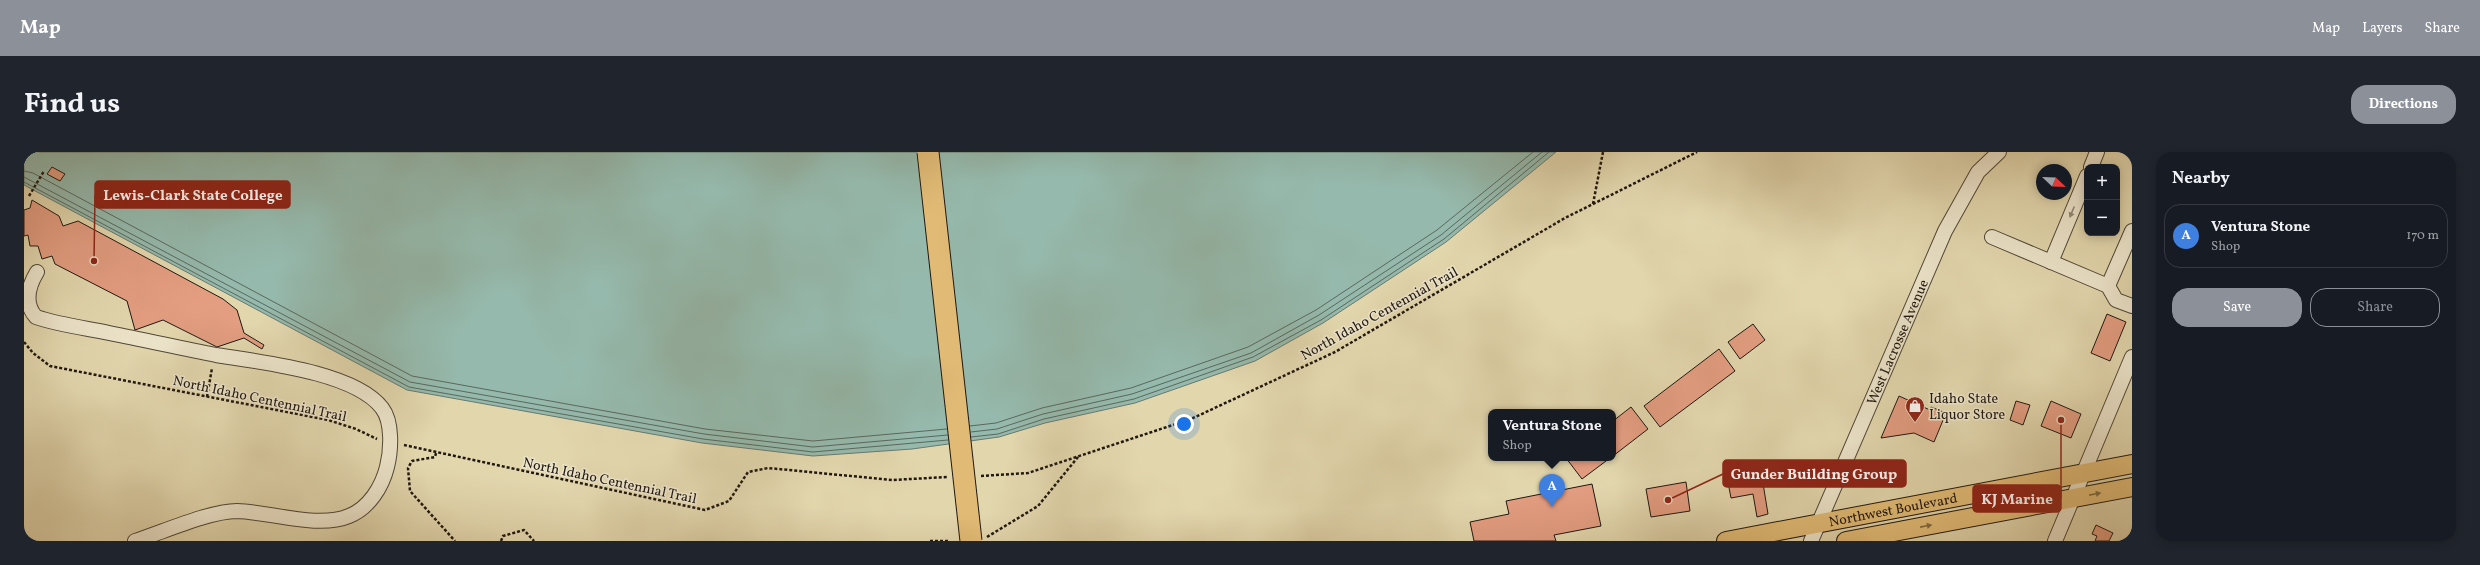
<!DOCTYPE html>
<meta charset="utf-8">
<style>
:root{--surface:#171b24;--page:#20242c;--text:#f1f3f6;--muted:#9ea1a6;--line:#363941;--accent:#8c9099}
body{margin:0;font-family:Vollkorn,serif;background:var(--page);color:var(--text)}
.controls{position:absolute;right:12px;top:12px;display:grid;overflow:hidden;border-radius:8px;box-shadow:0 2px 10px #0003}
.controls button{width:36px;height:36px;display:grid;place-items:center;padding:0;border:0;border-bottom:1px solid var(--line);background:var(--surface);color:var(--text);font:20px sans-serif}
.compass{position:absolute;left:2012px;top:12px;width:36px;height:36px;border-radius:50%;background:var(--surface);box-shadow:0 2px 10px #0003;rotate:113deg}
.you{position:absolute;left:1160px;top:272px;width:14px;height:14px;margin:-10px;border:3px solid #fff;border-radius:50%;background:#1a73e8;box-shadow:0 0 0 6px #1a73e833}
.badge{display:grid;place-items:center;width:26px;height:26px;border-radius:50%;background:var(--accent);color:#fff;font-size:13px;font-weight:700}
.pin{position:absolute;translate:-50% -33px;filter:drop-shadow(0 1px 2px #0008)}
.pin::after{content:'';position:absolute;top:21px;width:14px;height:12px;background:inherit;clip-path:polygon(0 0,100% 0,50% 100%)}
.popup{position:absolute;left:1464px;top:257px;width:128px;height:52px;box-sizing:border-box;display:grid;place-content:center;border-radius:8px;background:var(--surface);filter:drop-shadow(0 1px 3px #0005);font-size:13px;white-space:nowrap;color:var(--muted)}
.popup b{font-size:15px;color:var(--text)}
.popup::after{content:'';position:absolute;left:50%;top:100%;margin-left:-8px;border:8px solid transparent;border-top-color:var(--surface)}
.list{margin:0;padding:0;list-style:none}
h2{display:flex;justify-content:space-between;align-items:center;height:52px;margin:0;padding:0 16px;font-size:17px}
h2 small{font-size:13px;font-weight:400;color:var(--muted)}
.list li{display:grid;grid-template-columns:26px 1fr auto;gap:12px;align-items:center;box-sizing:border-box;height:64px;margin:0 8px 8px;padding:0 8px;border:1px solid var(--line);border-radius:16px}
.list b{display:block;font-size:15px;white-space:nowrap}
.list p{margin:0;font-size:13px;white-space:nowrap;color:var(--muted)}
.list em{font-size:13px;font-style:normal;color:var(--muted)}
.actions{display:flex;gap:8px;padding:12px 16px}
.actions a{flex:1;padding:9px 0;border:1px solid var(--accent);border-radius:16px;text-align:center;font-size:14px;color:var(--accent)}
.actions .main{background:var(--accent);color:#fff}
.map{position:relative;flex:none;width:2108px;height:389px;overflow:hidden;border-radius:16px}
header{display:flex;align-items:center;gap:24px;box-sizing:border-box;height:56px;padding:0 20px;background:var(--accent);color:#fff}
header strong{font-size:19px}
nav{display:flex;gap:22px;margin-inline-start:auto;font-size:14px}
.intro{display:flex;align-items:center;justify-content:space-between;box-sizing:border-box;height:96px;padding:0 24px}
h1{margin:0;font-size:28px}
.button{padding:10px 18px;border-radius:16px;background:var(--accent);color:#fff;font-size:14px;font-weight:700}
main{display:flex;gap:24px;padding:0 24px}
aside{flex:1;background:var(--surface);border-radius:16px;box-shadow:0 2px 10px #0003}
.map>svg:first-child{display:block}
</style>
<header>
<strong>Map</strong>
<nav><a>Map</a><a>Layers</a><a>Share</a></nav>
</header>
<div class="intro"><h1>Find us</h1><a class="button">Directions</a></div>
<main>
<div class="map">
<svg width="2108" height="389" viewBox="0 0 2108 389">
<rect width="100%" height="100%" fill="#e2d6ad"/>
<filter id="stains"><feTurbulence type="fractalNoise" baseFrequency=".005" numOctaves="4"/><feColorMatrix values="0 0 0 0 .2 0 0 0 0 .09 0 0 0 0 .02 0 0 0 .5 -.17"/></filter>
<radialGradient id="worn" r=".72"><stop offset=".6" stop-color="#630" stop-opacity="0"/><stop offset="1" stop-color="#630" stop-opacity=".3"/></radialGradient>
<path fill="#95b9ac" stroke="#66796e" d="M0,0H1532L1422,90L1299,171L1231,209L1111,251L1021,271L975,285L888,297L789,304L678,291L383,238L0,33Z"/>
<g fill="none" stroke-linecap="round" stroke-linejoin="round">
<path stroke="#5a685e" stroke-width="1" d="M0,19L9,21L388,224L681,277L789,289L923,277
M0,25L386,230L680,282L789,295L924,283
M0,30L385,235L679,287L789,300L924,288
M946,274L972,271L1018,256L1107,236L1224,195L1292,158L1413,78L1509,0
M947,280L973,277L1019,262L1108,242L1227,201L1295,163L1417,83L1518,0
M947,285L974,282L1020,267L1110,247L1229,205L1297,168L1420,87L1525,0"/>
</g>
<path fill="#e39d81" stroke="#201810" d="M28,15L41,22L36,29L23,22Z
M8,48L35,64L39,74L54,69L199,147L213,158L220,181L240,193L238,197L220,186L193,195L139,168L111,178L103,149L31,112L28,104L18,107L14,94H6L4,83L0,84V58L6,56Z
M2083,162L2102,170L2086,209L2067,201Z
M1729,172L1741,188L1716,207L1704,190Z
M1695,197L1711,219L1636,275L1620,254Z
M1875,244L1906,258L1907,255L1922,261L1910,290L1890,281L1857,286Z
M1992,249L2006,253L1999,273L1986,268Z
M2027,249L2057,262L2047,286L2017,274Z
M1607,255L1624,277L1589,304V269Z
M1542,306H1586L1558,327Z
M1737,319L1744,362L1733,365L1729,342L1707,346L1703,325Z
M1662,330L1666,359L1627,365L1622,337Z
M1568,332L1577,374L1530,383L1532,389H1450L1446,370L1485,362L1482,349Z
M2072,373L2089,381L2085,389H2071L2073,384L2068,382Z"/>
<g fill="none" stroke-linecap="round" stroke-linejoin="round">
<defs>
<g id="minor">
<path d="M2067,15L2073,0"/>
<path d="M1968,85L2084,134L2092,148L2108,154"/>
<path d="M2027,110L2063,24"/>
<path d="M13,120C4,135 0,152 12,165C36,173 61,176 85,181C121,188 156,196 192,203C236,210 331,220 358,256C369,270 367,299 363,315C358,335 345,356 325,364C294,377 247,360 213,359C186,359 139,380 111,389"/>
<path d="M2084,134L2108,79"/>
<path id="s1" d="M1787,389L1921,79L1954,20L1975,0"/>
<path d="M2031,389L2108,205"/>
</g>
<g id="major">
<path id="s2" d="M1702,389L2108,312"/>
<path d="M1822,389L2108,335"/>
</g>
</defs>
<use href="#minor" stroke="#504837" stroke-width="16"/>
<use href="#major" stroke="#201810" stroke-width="20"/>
<path stroke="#201810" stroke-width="2.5" stroke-dasharray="3 2" stroke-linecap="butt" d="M5,44L20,19
M1569,52L1579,0
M0,190L9,201L26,214L304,268L332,277L353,287
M183,245L188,216
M380,293L681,358L705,349L724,320L744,316L868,328L924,325
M412,301L411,305L388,309L384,316L386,339L431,389
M957,324L1004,321L1167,267L1311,200L1541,66L1673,0
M963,385L1014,354L1054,305
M477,389L479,384L500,378L510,389
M906,389H926"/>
<use href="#minor" stroke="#ece4ca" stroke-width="14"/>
<use href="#major" stroke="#e1bb76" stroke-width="18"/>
<defs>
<path id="highway-bridge" d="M904,0L947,389"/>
</defs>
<use href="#highway-bridge" stroke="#201810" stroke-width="23" stroke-linecap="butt"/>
<use href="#highway-bridge" stroke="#e1bb76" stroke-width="21"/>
</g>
<defs><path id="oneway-solid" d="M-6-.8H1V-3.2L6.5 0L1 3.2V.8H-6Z"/></defs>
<use fill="#908876" href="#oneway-solid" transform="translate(2048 60) rotate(113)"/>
<g fill="#806a43">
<use href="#oneway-solid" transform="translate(2071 342) rotate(-11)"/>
<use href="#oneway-solid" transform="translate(1902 374) rotate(-11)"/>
</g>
<defs>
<symbol id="shop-pin" viewBox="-11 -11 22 30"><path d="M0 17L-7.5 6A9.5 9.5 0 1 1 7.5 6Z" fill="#8f2418" stroke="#ece4ca"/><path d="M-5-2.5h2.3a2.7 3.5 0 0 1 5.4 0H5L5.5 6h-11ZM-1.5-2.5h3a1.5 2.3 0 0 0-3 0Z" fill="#fff"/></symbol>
</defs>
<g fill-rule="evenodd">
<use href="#shop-pin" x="1880" y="243" width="22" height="30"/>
</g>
<g text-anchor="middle" stroke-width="3" stroke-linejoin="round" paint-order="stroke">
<g font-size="14" fill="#201810" stroke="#ece4ca">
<text transform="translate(1355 161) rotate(-29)" y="5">North Idaho Centennial Trail</text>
<text dy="5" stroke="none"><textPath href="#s1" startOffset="217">West Lacrosse Avenue</textPath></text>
<text transform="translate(236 246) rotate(12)" y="5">North Idaho Centennial Trail</text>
<text transform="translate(586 328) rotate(12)" y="5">North Idaho Centennial Trail</text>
<text dy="5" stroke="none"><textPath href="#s2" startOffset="170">Northwest Boulevard</textPath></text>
</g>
<g font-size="14" fill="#201810" stroke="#ece4ca" text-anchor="start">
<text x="1905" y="251">Idaho State<tspan x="1905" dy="16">Liquor Store</tspan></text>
</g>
</g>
<path fill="none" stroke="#8f2418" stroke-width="1.5" d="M70 109L71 43M1644 348L1699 322M2037 268L2037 346"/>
<g fill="#8f2418" stroke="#ece4ca" stroke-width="1.5">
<circle cx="70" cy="109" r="4"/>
<circle cx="1644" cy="348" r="4"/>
<circle cx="2037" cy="268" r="4"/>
</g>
<g fill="#8f2418" stroke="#8f2418" stroke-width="1.5">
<rect x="71" y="29" width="195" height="27" rx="4"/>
<rect x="1699" y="308" width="183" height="27" rx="4"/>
<rect x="1949" y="333" width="88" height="27" rx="4"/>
</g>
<g font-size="15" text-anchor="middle" font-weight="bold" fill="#fff">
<text x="169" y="48">Lewis-Clark State College</text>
<text x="1790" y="327">Gunder Building Group</text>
<text x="1993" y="352">KJ Marine</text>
</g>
<rect width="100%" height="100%" filter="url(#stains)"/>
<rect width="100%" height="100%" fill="url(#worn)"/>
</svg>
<div class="controls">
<button>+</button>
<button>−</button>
</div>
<svg class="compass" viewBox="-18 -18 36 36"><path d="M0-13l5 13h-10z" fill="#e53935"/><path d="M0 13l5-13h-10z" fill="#9ea1a6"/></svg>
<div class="you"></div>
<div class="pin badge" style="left:1528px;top:355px;background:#3f7fe0">A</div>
<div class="popup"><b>Ventura Stone</b>Shop</div>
</div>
<aside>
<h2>Nearby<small></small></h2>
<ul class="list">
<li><span class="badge" style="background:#3f7fe0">A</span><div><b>Ventura Stone</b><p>Shop</p></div><em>170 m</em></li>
</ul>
<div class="actions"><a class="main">Save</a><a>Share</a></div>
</aside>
</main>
